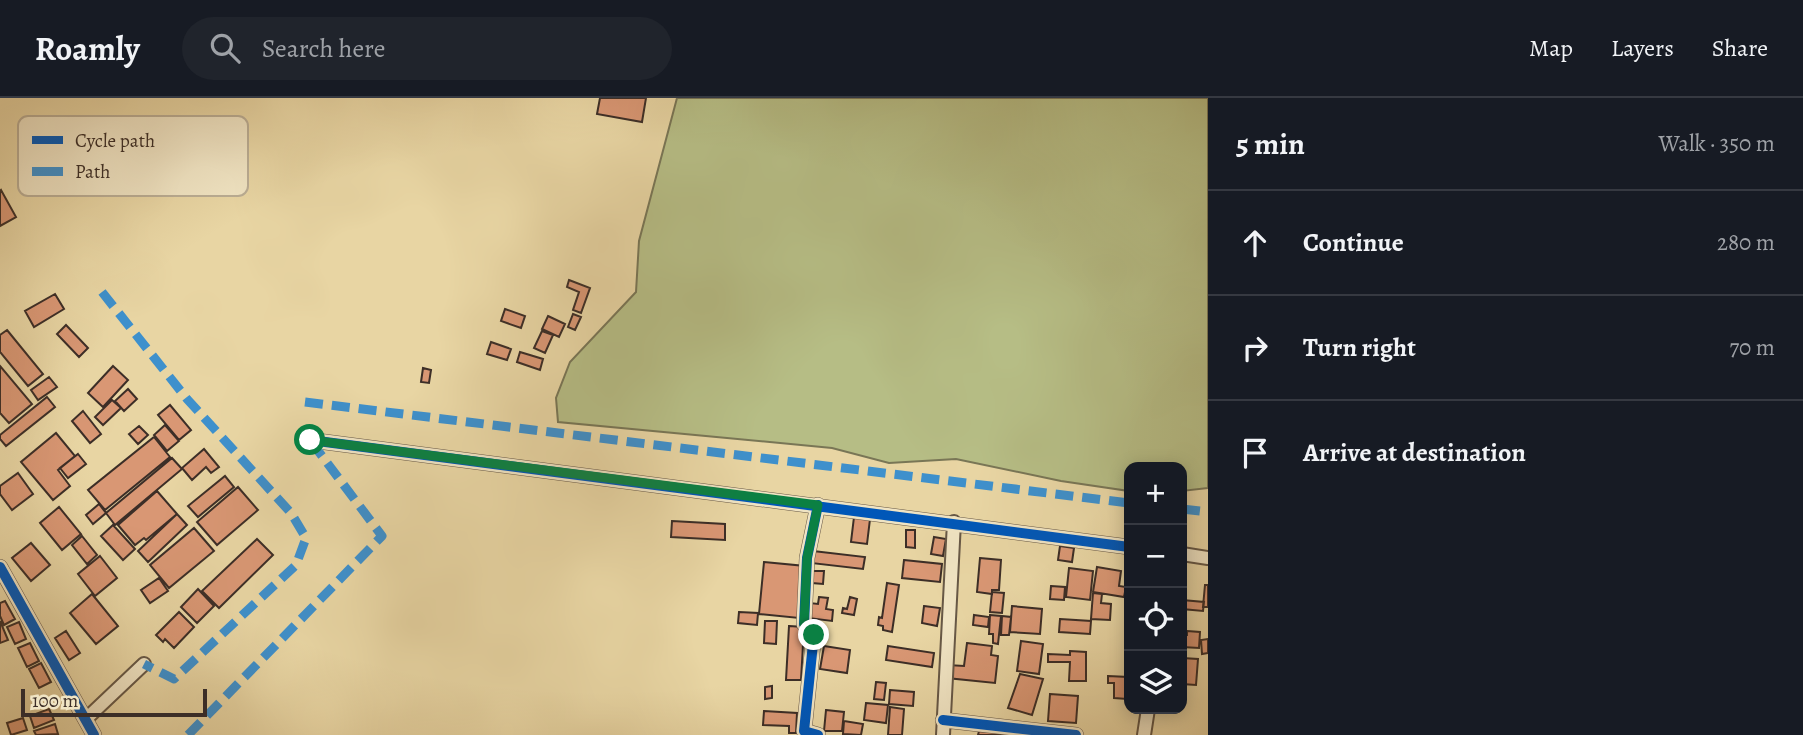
<!DOCTYPE html>
<meta charset="utf-8">
<style>
:root{--surface:#171b24;--page:#20242c;--text:#f1f3f6;--muted:#9ea1a6;--line:#363941}
body{margin:0;font-family:Alegreya,serif;background:var(--page);color:var(--text)}
.controls{position:absolute;right:21px;bottom:21px;display:grid;overflow:hidden;border-radius:14px;box-shadow:0 4px 18px #0003}
.controls button{width:63px;height:63px;display:grid;place-items:center;padding:0;border:0;border-bottom:2px solid var(--line);background:var(--surface);color:var(--text);font:35px sans-serif}
.scale{position:absolute;left:21px;bottom:18px;width:186px;box-sizing:border-box;padding-left:7px;border:4px solid #3c2e27;border-top:0;font-size:19px;line-height:24px;white-space:nowrap;color:#3c2e27;-webkit-text-stroke:5px #f0e4c3;paint-order:stroke}
.stop{position:absolute;width:21px;height:21px;margin:-16px;border:5px solid #0b8043;border-radius:50%;background:#fff}
.stop.end{background:#0b8043;border-color:#fff;box-shadow:0 2px 7px #0008}
.list{margin:0;padding:0;list-style:none}
h2{display:flex;justify-content:space-between;align-items:center;height:91px;margin:0;padding:0 28px;font-size:30px}
h2 small{font-size:23px;font-weight:400;color:var(--muted)}
.list li{display:grid;grid-template-columns:46px 1fr auto;gap:21px;align-items:center;box-sizing:border-box;height:105px;padding:0 28px;border-top:2px solid var(--line)}
.list b{display:block;font-size:26px;white-space:nowrap}
.list em{font-size:23px;font-style:normal;color:var(--muted)}
.icon{flex:none;width:38px;height:38px;fill:none;stroke:currentColor;stroke-width:2;stroke-linecap:round;stroke-linejoin:round}
.map{position:relative;flex:none;width:1208px;height:637px;overflow:hidden}
header{display:flex;align-items:center;gap:42px;box-sizing:border-box;height:98px;padding:0 35px;background:var(--surface);border-bottom:2px solid var(--line)}
header strong{font-size:33px}
nav{display:flex;gap:38px;margin-inline-start:auto;font-size:24px}
.search{width:490px;height:63px;background:var(--page);display:flex;align-items:center;gap:18px;box-sizing:border-box;padding:0 24px;border-radius:38px;color:var(--muted);font-size:26px}
main{display:flex}
aside{flex:1;background:var(--surface)}
.map>svg:first-child{display:block}
</style>
<header>
<strong>Roamly</strong>
<div class="search"><svg class="icon" aria-label="search" viewBox="0 0 24 24"><circle cx="10" cy="10" r="6"/><path d="M15 15l6 6"/></svg>Search here</div>
<nav><a>Map</a><a>Layers</a><a>Share</a></nav>
</header>
<main>
<div class="map">
<svg width="1208" height="637" viewBox="0 0 1208 637">
<rect width="100%" height="100%" fill="#e8d5a3"/>
<filter id="stains"><feTurbulence type="fractalNoise" baseFrequency=".00286" numOctaves="4"/><feColorMatrix values="0 0 0 0 .2 0 0 0 0 .09 0 0 0 0 .02 0 0 0 .5 -.17"/></filter>
<radialGradient id="worn" r=".72"><stop offset=".6" stop-color="#630" stop-opacity="0"/><stop offset="1" stop-color="#630" stop-opacity=".3"/></radialGradient>
<path fill="#b6bd85" stroke="#797656" stroke-width="2" d="M677,0H1208V390L1182,393V369H1129V393L1061,383L956,361L889,365L832,350L558,324L556,300L570,264L636,194L639,143Z"/>
<path fill="#d99774" stroke="#3c2e27" stroke-width="2" d="M600,0H646L642,24L597,16Z
M1,92L16,119L0,128V93Z
M569,182L590,190L581,215L573,212L579,194L567,189Z
M55,196L64,211L34,229L25,213Z
M505,211L525,218L521,230L501,223Z
M573,216L581,219L575,232L568,229Z
M548,218L565,226L559,239L542,231Z
M66,227L88,250L79,259L57,236Z
M7,232L43,276L28,288L0,254V237Z
M542,233L553,237L545,255L534,250Z
M491,244L511,251L507,262L487,256Z
M520,254L543,261L540,272L517,264Z
M0,268L32,306L9,325L0,315Z
M113,268L128,282L103,309L88,295Z
M423,270L431,272L429,285L421,284Z
M49,279L57,289L38,302L31,292Z
M128,291L137,301L124,313L115,303Z
M47,299L55,309L6,348L0,341V337Z
M112,302L121,310L103,327L95,319Z
M170,307L191,332L179,342L158,317Z
M83,313L101,336L90,345L72,323Z
M165,327L179,343L167,353L154,337Z
M139,328L148,337L138,346L129,336Z
M56,335L75,358L58,372L70,388L53,402L21,364Z
M154,339L170,359L105,412L88,392Z
M204,351L219,369L211,375L206,369L192,382L182,370Z
M78,356L86,366L68,380L60,370Z
M172,360L182,371L115,427L106,415Z
M18,375L33,396L12,412L0,396V388Z
M225,378L234,389L198,419L188,408Z
M238,389L258,412L217,447L197,424Z
M157,393L177,416L146,442L144,440L135,447L118,427Z
M99,406L106,415L93,426L86,417Z
M59,409L81,436L62,452L40,425Z
M177,416L187,427L148,464L138,453Z
M854,419L870,421L867,446L851,444Z
M672,423L725,426V442L671,439Z
M113,427L135,451L123,462L101,438Z
M194,430L214,453L169,490L150,467Z
M906,432H915V450L906,449Z
M82,438L97,457L87,466L72,447Z
M934,439L946,441L943,458L931,456Z
M257,441L273,457L219,510L202,493Z
M31,445L50,467L31,483L12,460Z
M1060,448L1074,450L1072,464L1058,462Z
M813,453L865,459L863,471L811,465Z
M100,458L117,480L95,498L78,476Z
M980,460L1001,462L999,492H992V496L977,494Z
M904,462L942,466L940,484L902,480Z
M764,464L805,468L799,520L759,516Z
M1097,469L1121,473L1119,488L1126,489L1124,499L1093,494Z
M1069,470L1093,473L1090,502L1066,499Z
M813,473H824L823,486L812,485Z
M159,480L168,493L150,505L141,492Z
M887,485L899,487L892,534L883,532V528L878,527L879,519L882,520Z
M1205,487H1208V509H1203Z
M1051,488L1065,489L1064,502L1050,501Z
M198,491L214,508L197,525L181,509Z
M992,494L1004,495L1002,515L990,514Z
M1093,495L1102,496L1101,505L1111,506L1110,522L1091,521Z
M92,496L118,528L96,546L70,515Z
M819,499L828,500L826,511L833,512L832,523L808,520L810,505L818,506Z
M850,499L857,501L854,517L842,515L843,510L847,511Z
M1182,502L1204,504L1203,513L1182,511Z
M5,503L15,521L4,527L0,518V505Z
M924,508L940,510L937,528L922,525Z
M1012,508L1042,511L1040,536L1010,534Z
M179,514L194,529L174,550L165,541L163,544L156,537Z
M739,514L758,515L757,527L738,525Z
M974,517L989,519L988,529L973,527Z
M990,517L1001,518L998,546L993,545V536H989Z
M1002,518L1011,519L1009,537H1001Z
M1060,521L1091,523L1090,536L1059,534Z
M0,523L8,542L0,545Z
M765,523H777L776,546L764,545Z
M19,524L26,541L15,546L7,529Z
M789,528L804,529L801,582H786Z
M66,533L80,555L69,562L55,540Z
M1187,533L1200,534L1199,550L1182,549V537H1187Z
M1208,541V555L1202,556L1201,542Z
M1021,543L1043,546L1039,576L1017,573Z
M30,545L39,563L27,569L18,550Z
M967,545L992,548L991,557L998,558L995,585L947,580L948,567L964,568Z
M824,548L850,552L847,575L820,571Z
M888,548L934,555L932,569L886,562Z
M1070,553L1086,554V583H1069L1070,564H1048V556L1070,557Z
M1182,560L1198,561L1196,587L1182,586Z
M41,565L51,584L39,590L29,571Z
M1020,576L1043,581L1032,617L1008,610Z
M1108,578L1128,579L1127,601L1114,600V585H1108Z
M876,584L886,585L884,602L874,601Z
M772,588V600L765,601V589Z
M890,592L914,594L913,608L889,606Z
M1050,596L1078,598L1076,625L1048,623Z
M866,605L888,607L886,625L864,622Z
M890,609L904,611L902,637H888Z
M49,611L54,622L34,630L30,618Z
M826,612L844,614L842,633H824Z
M764,613L797,615L796,635H789V628L763,627Z
M23,620L27,632L11,637L7,625Z
M844,623L863,626L861,637L843,636Z
M55,626L58,636L36,637L34,633Z
M979,633L1003,635V637H978Z"/>
<g fill="none" stroke-linecap="round" stroke-linejoin="round">
<defs>
<path id="minor" d="M310,342L1129,449
M1182,456L1208,460
M0,469L94,637
M86,621L144,566
M943,622L1076,637
M818,637L804,633L814,536L804,526L807,460L818,407
M943,637L954,424
M1144,637L1148,611"/>
</defs>
<use href="#minor" stroke="#675846" stroke-width="16"/>
<use href="#minor" stroke="#f0e4c3" stroke-width="12"/>
<path stroke="#3e90cc" stroke-width="9" stroke-dasharray="18 9" stroke-linecap="butt" d="M102,194L187,301L291,415L306,440L296,467L174,581L144,566
M305,304L1129,405
M1182,411L1208,414
M188,637L382,438L310,342"/>
<defs>
<path id="cycleway" d="M310,342L1129,449
M0,469L94,637
M943,622L1076,637
M818,637L804,633L814,536L804,526L807,460L818,407"/>
</defs>
<use href="#cycleway" stroke="#f0e4c3" stroke-width="15"/>
<use href="#cycleway" stroke="#0057b8" stroke-width="10"/>
</g>
<g fill="none" stroke-linecap="round" stroke-linejoin="round">
<path stroke="#0b8043" stroke-width="9" d="M310,342L818,407L807,460L804,526L814,537"/>
</g>
<rect x="18" y="18" width="230" height="80" rx="10" fill="#f0e4c3" stroke="#baad94" stroke-width="2"/>
<rect x="32" y="38" width="31" height="8" fill="#0057b8"/>
<rect x="32" y="69" width="31" height="9" fill="#3e90cc"/>
<g font-size="19" fill="#3c2e27">
<text x="75" y="49">Cycle path</text>
<text x="75" y="80">Path</text>
</g>
<rect width="100%" height="100%" filter="url(#stains)"/>
<rect width="100%" height="100%" fill="url(#worn)"/>
</svg>
<div class="controls">
<button>+</button>
<button>−</button>
<button><svg class="icon" aria-label="locate" viewBox="0 0 24 24"><circle cx="12" cy="12" r="6"/><path d="M12 2v4M12 18v4M2 12h4M18 12h4"/></svg></button>
<button><svg class="icon" aria-label="layers" viewBox="0 0 24 24"><path d="M12 4l9 5-9 5-9-5zM3 14l9 5 9-5"/></svg></button>
</div>
<div class="scale">100 m</div>
<div class="stop" style="left:310px;top:342px"></div>
<div class="stop end" style="left:814px;top:537px"></div>
</div>
<aside>
<h2>5 min<small>Walk · 350 m</small></h2>
<ul class="list">
<li><svg class="icon" aria-label="ahead" viewBox="0 0 24 24"><path d="M12 20V5M6 11l6-6 6 6"/></svg><div><b>Continue</b></div><em>280 m</em></li>
<li><svg class="icon" aria-label="right" viewBox="0 0 24 24"><path d="M7 20v-9h11M14 6l5 5-5 5"/></svg><div><b>Turn right</b></div><em>70 m</em></li>
<li><svg class="icon" aria-label="arrive" viewBox="0 0 24 24"><path d="M6 21V4h12l-3 4 3 4H6"/></svg><div><b>Arrive at destination</b></div></li>
</ul>
</aside>
</main>
